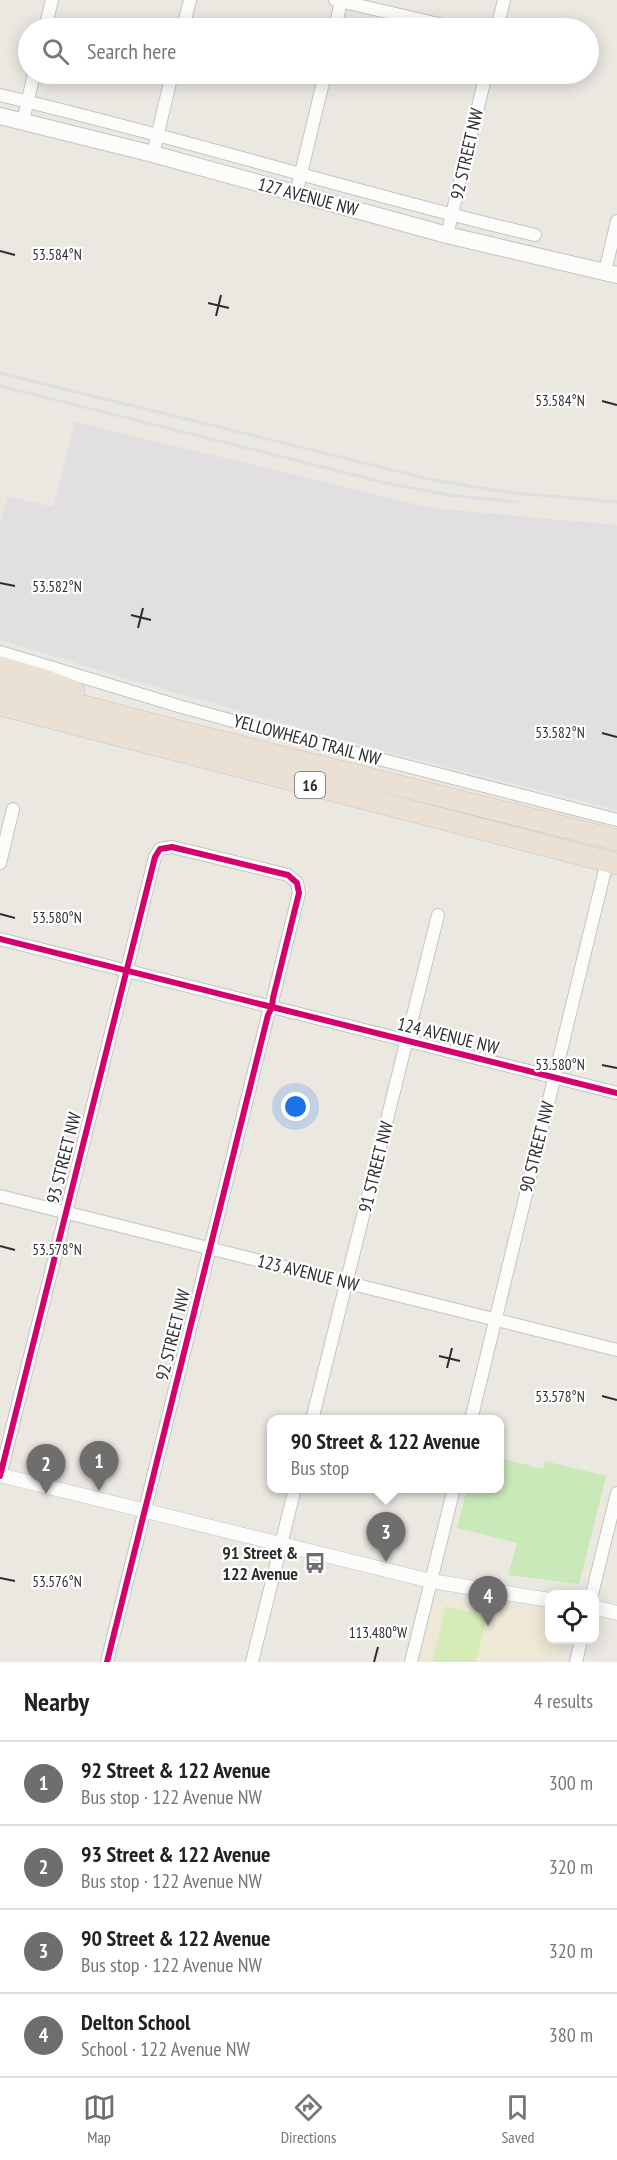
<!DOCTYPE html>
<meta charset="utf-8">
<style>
:root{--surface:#fff;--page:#f2f2f2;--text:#222;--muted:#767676;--line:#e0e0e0;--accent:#706e6c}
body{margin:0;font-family:"PT Sans Narrow",sans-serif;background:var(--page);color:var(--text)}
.controls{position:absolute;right:18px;bottom:18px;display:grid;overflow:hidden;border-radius:12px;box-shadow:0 3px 15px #0003}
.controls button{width:54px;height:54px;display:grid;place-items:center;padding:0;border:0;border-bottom:2px solid var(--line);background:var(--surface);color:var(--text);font:30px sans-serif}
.you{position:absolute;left:296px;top:1107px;width:21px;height:21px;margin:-15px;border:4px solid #fff;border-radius:50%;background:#1a73e8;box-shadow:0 0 0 9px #1a73e833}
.badge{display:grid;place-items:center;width:39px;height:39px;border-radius:50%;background:var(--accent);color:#fff;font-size:20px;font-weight:700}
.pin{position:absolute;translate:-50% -50px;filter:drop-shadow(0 2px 3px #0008)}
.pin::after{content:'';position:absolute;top:32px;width:21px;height:18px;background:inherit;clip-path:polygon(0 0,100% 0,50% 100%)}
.popup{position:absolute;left:267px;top:1415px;width:237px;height:78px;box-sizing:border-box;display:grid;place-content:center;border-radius:12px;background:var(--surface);filter:drop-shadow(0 2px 4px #0005);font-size:20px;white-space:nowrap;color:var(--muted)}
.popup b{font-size:22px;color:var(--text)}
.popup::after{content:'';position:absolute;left:50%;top:100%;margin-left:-12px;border:12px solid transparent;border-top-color:var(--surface)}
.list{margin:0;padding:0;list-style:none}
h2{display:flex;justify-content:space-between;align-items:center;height:78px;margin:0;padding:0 24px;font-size:26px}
h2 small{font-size:20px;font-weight:400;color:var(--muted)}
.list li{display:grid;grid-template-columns:39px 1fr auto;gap:18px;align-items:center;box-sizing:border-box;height:84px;padding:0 24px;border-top:2px solid var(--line)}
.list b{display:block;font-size:22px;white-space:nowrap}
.list p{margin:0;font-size:20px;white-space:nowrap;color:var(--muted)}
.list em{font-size:20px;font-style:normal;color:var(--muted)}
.icon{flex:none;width:33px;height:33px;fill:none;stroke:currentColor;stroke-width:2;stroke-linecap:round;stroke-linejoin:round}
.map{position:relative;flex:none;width:617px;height:1662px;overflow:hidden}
.search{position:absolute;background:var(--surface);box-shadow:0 3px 15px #0003;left:18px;right:18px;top:18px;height:66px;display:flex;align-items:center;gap:15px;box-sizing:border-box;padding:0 21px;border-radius:33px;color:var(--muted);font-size:22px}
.sheet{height:414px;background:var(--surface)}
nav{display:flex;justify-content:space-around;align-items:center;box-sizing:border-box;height:84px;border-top:2px solid var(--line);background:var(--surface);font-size:16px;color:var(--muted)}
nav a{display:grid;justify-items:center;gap:3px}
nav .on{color:var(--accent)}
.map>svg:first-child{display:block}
</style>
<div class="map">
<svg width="617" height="1662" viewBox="0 0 617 1662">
<rect width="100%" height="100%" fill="#ebe8e2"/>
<path fill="#e2dfe1" d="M75,422L432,508L617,525V810L350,742L131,680L0,640V524L8,496L53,507Z"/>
<path fill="#eee8d6" d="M434,1598L549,1613L550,1640H565L560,1662H418Z"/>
<path fill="#c9e9b9" d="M500,1458L543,1469L545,1461L606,1476L579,1584L508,1575L517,1543L457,1528L467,1489L500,1488Z"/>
<path fill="#d5ecb7" d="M446,1606L487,1617L476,1662H432Z"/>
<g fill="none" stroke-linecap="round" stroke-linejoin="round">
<defs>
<path id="minor" d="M335,0L456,28
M45,28L52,0
M183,28L190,0
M335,28L341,2
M497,28L504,0
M0,95C180,137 356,193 535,235
M23,121L34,74
M153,154L172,74
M296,194L325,74
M447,235L486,74
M605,272L617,221
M0,652L182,707L262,729L617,820
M0,863L13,809
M0,939L268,1006
M272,1007L617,1093
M0,1196L617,1350
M312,1420L438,915
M471,1420L604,874
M0,1476L155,857L160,849L172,847L288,875L297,883L299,893L273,998L272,1007L268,1015L107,1662
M592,1594L617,1493
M252,1662L295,1488
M411,1662L454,1488
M576,1662L581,1640"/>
<path id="tertiary" d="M0,1475L431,1581L550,1600
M594,1607L617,1613"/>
<path id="secondary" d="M0,116L153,154L447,235L617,275"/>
<path id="motorway" d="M0,667L42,679L74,691
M0,684L167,728L617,840
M0,705L617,864"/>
</defs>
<use href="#minor" stroke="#c4c4c3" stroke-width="14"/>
<use href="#tertiary" stroke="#c4c4c3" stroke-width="15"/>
<use href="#secondary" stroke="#c4c4c3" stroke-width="18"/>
<use href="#motorway" stroke="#c6c5c3" stroke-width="22"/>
<use href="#minor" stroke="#fcfcfb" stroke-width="12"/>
<use href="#tertiary" stroke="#fcfcfb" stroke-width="14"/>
<use href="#secondary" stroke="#fcfcfb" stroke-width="16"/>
<use href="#motorway" stroke="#eae0d4" stroke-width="21"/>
<path stroke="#dedfe0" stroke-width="3" d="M0,373L433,480L506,492L617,502
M0,386L386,483L448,495L518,502"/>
<defs>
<path id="cycleway" d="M0,939L268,1006
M272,1007L617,1093
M0,1476L155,857L160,849L172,847L288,875L297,883L299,893L273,998L272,1007L268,1015L107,1662"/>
</defs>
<use href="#cycleway" stroke="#fff" stroke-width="10"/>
<use href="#cycleway" stroke="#d6006c" stroke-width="6"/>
</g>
<path fill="none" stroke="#2d2d2d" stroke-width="2" d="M0,251L15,255M208,303L229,308M216,316L221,295M602,401L617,405M0,583L15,586M131,615L151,620M138,628L143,608M602,733L617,737M0,914L15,918M602,1065L617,1068M0,1246L15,1250M439,1356L460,1361M447,1368L452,1348M602,1396L617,1400M0,1578L15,1581M374,1662L378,1647"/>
<defs>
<symbol id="bus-bare" viewBox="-9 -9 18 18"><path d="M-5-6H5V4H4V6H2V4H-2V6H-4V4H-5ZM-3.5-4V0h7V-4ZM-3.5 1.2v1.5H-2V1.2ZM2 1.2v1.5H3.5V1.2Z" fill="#706e6c" stroke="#fff" stroke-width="2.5" paint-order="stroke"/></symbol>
</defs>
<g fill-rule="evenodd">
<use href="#bus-bare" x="300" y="1548" width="30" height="30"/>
</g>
<g text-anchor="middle" stroke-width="4.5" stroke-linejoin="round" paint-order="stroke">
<rect fill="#fff" stroke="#6c6c6c" stroke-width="1.5" x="295" y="772" width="30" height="26" rx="4.5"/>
<g font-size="16" font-weight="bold" fill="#2d2d2d">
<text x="310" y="791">16</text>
</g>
<g font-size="18" fill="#2d2d2d" stroke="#fff">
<text transform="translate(467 154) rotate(-77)" y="6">92 STREET NW</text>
<text transform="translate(308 197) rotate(15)" y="6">127 AVENUE NW</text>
<text transform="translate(307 740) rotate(15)" y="6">YELLOWHEAD TRAIL NW</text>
<text transform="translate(448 1036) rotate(14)" y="6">124 AVENUE NW</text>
<text transform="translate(537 1147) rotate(-76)" y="6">90 STREET NW</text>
<text transform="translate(64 1158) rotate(-76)" y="6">93 STREET NW</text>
<text transform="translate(376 1167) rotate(-76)" y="6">91 STREET NW</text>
<text transform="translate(308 1273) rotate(14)" y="6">123 AVENUE NW</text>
<text transform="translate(173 1335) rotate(-76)" y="6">92 STREET NW</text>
</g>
<g font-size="18" font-weight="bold" fill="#2d2d2d" stroke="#fff" text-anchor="end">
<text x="298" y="1559">91 Street &amp;<tspan x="298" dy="21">122 Avenue</tspan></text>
</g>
</g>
<g font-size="15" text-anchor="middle" fill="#2d2d2d" stroke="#fff" stroke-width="4.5" stroke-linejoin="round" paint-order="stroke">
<text x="57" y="260">53.584°N</text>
<text x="560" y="406">53.584°N</text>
<text x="57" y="592">53.582°N</text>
<text x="560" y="738">53.582°N</text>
<text x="57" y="923">53.580°N</text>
<text x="560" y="1070">53.580°N</text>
<text x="57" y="1255">53.578°N</text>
<text x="560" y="1402">53.578°N</text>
<text x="57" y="1587">53.576°N</text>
<text x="378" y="1638">113.480°W</text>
</g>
</svg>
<div class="controls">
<button><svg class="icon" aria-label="locate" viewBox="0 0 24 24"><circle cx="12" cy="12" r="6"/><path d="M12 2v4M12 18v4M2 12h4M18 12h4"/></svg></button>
</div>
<div class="you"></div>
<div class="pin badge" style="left:99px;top:1491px">1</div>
<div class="pin badge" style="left:46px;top:1494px">2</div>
<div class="pin badge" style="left:386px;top:1562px">3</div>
<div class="popup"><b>90 Street &amp; 122 Avenue</b>Bus stop</div>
<div class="pin badge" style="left:488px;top:1626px">4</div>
<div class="search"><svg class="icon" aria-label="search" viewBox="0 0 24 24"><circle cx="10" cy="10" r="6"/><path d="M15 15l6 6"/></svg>Search here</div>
</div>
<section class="sheet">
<h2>Nearby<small>4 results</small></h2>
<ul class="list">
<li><span class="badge">1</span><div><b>92 Street &amp; 122 Avenue</b><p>Bus stop · 122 Avenue NW</p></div><em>300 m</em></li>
<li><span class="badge">2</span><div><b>93 Street &amp; 122 Avenue</b><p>Bus stop · 122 Avenue NW</p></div><em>320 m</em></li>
<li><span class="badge">3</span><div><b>90 Street &amp; 122 Avenue</b><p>Bus stop · 122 Avenue NW</p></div><em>320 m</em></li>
<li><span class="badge">4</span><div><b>Delton School</b><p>School · 122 Avenue NW</p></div><em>380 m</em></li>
</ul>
</section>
<nav>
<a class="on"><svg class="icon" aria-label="map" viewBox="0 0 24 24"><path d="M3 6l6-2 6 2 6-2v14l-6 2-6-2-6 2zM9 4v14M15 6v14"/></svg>Map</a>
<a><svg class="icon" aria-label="directions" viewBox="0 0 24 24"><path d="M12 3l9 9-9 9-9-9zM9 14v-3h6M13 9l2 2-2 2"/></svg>Directions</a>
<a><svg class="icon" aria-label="saved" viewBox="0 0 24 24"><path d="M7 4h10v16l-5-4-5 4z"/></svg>Saved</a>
</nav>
